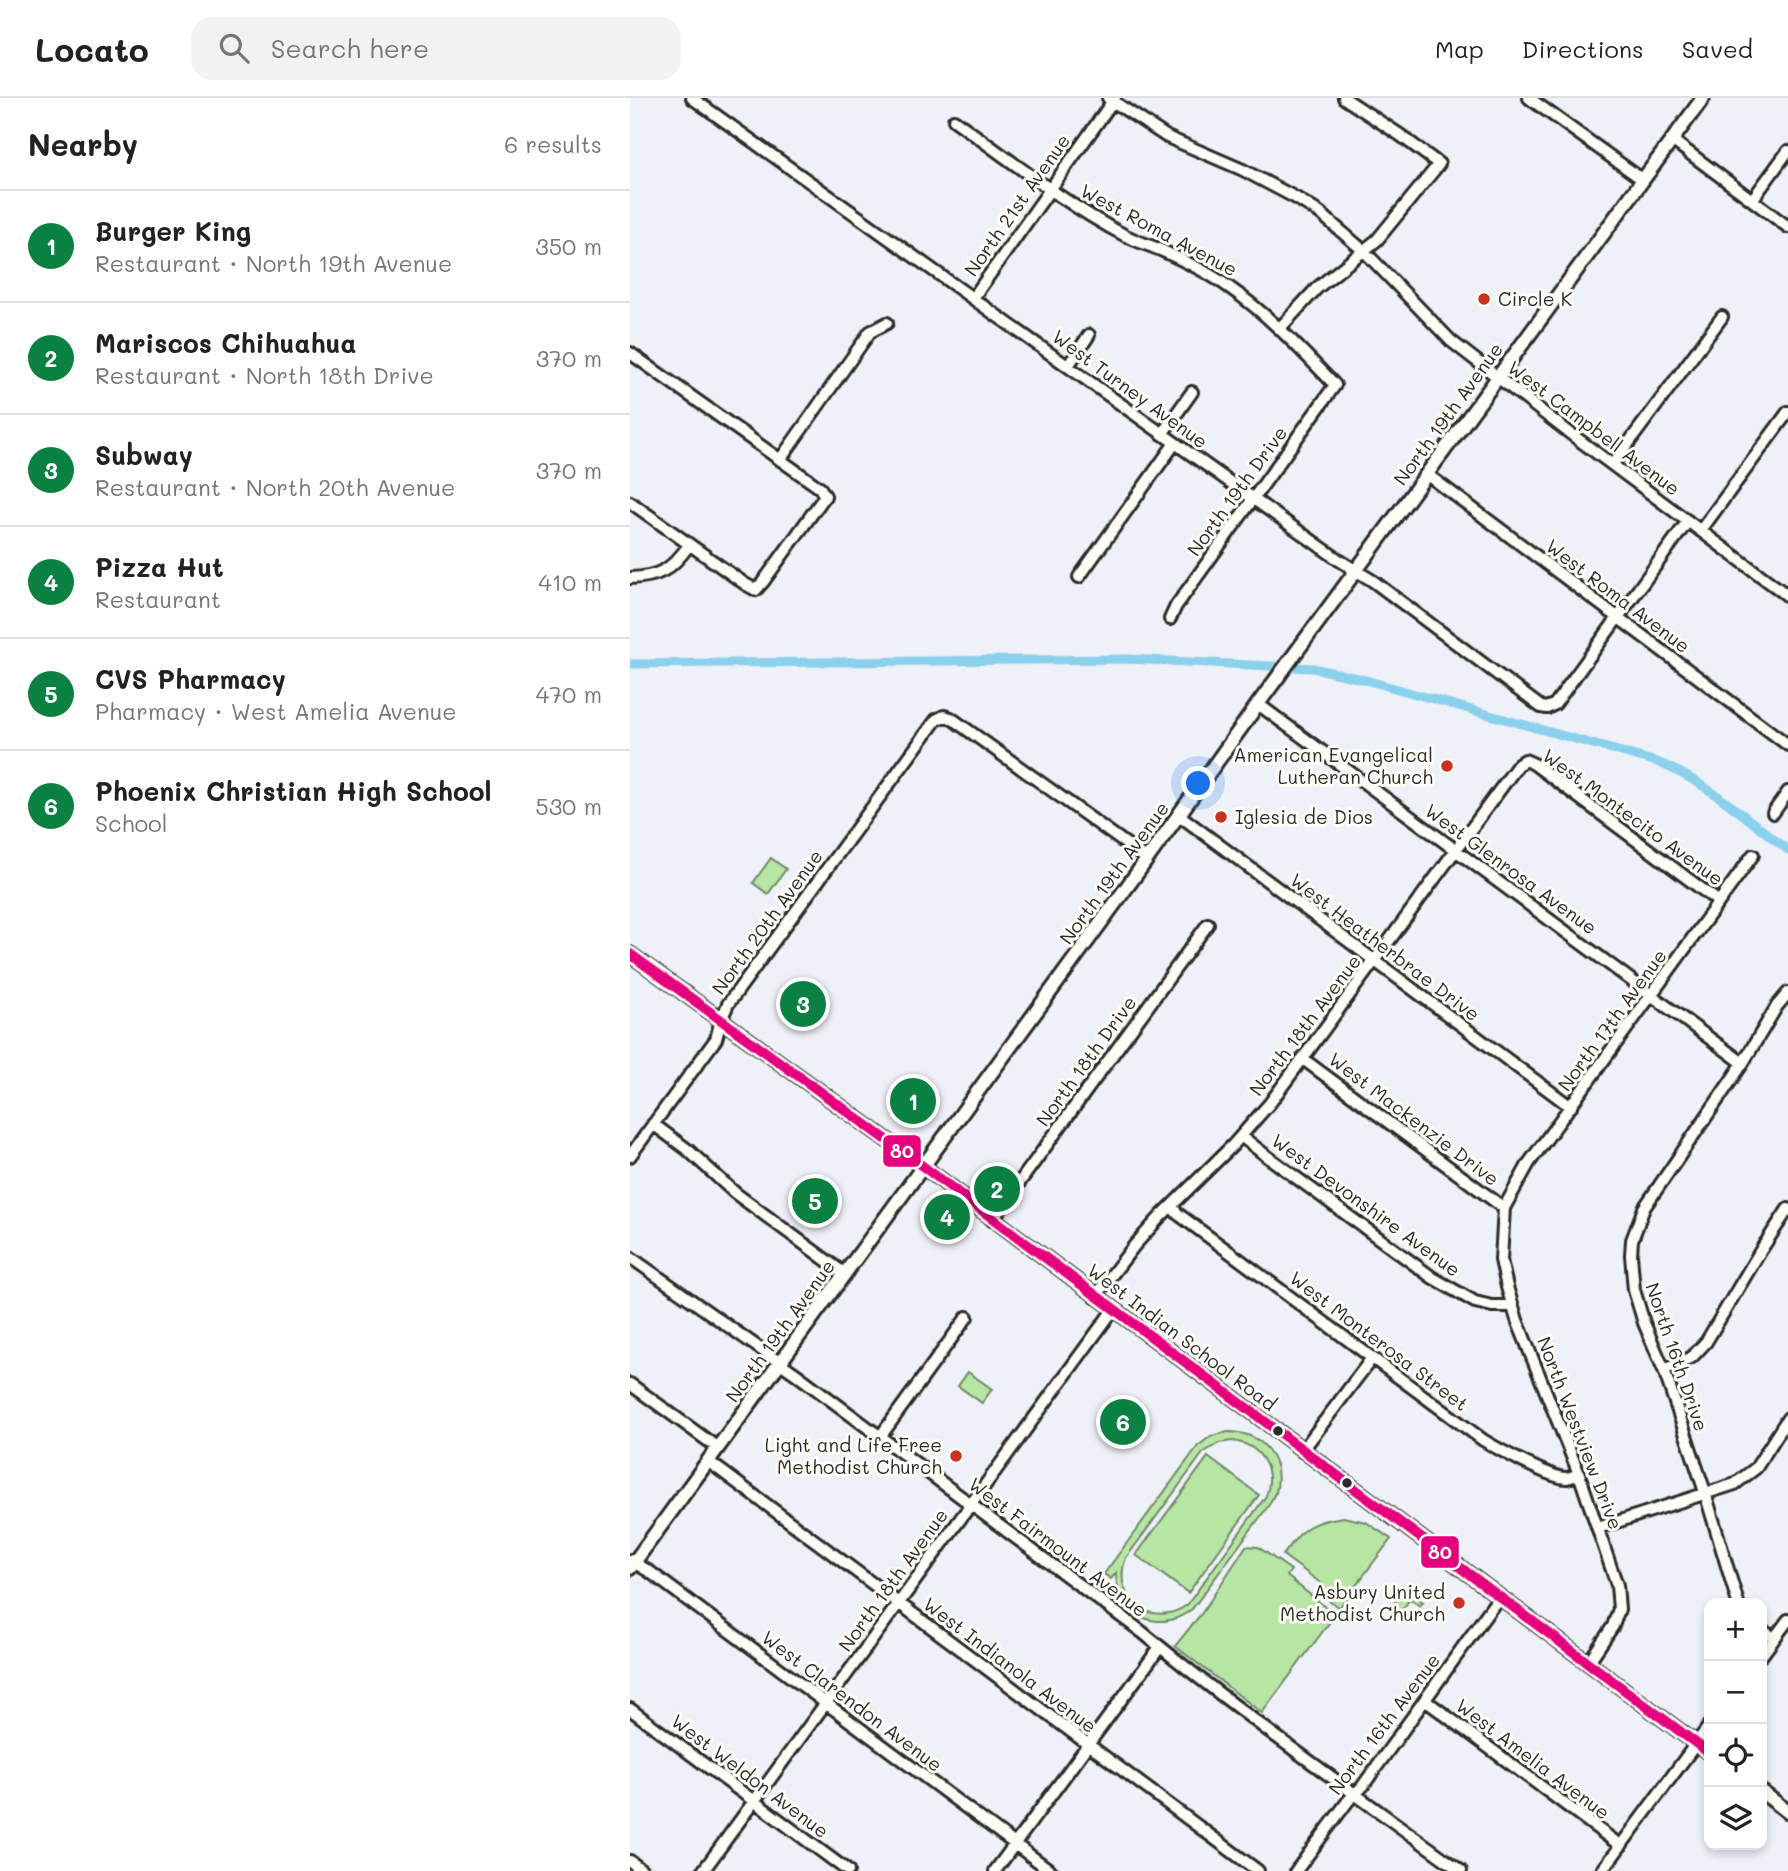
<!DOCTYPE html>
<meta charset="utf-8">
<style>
:root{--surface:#fff;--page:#f2f2f2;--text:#222;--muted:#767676;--line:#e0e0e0;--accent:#0b8043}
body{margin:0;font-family:Mali,sans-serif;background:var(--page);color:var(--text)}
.controls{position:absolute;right:21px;bottom:21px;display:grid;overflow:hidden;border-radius:14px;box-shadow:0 4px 10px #0003}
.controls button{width:63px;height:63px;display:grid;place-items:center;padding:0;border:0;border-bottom:2px solid var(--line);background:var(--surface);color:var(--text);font:35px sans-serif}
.you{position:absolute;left:569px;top:686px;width:24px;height:24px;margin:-18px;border:5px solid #fff;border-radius:50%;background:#1a73e8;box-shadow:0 0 0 10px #1a73e833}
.badge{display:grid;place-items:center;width:46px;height:46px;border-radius:50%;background:var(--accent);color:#fff;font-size:23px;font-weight:700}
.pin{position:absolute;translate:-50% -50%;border:4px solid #fff;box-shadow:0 2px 7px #0006}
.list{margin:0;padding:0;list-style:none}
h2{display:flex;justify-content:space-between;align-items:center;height:91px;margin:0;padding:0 28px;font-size:30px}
h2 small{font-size:23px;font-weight:400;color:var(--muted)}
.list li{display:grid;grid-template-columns:46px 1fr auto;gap:21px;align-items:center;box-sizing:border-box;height:112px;padding:0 28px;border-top:2px solid var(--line)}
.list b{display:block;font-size:26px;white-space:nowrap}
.list p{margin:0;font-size:23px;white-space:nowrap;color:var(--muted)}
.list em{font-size:23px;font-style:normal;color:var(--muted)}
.icon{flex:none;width:38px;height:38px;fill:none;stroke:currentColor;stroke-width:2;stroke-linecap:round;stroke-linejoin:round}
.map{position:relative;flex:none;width:1158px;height:1773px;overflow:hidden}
header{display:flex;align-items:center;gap:42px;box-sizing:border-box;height:98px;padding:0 35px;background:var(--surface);border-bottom:2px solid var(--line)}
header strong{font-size:33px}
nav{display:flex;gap:38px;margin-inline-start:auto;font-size:24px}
.search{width:490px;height:63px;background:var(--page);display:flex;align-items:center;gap:18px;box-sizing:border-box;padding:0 24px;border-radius:21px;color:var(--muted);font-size:26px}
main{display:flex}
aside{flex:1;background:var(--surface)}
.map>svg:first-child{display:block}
</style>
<header>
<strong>Locato</strong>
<div class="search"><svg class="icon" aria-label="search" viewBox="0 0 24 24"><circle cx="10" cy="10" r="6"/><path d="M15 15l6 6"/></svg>Search here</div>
<nav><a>Map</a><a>Directions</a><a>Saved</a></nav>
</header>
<main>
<aside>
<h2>Nearby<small>6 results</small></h2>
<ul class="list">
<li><span class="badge">1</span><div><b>Burger King</b><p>Restaurant · North 19th Avenue</p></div><em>350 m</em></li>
<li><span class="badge">2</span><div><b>Mariscos Chihuahua</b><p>Restaurant · North 18th Drive</p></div><em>370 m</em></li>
<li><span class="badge">3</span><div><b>Subway</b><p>Restaurant · North 20th Avenue</p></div><em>370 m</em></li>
<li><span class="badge">4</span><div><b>Pizza Hut</b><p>Restaurant</p></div><em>410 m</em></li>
<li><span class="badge">5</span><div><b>CVS Pharmacy</b><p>Pharmacy · West Amelia Avenue</p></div><em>470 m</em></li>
<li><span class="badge">6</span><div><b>Phoenix Christian High School</b><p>School</p></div><em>530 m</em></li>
</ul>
</aside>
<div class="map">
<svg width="1158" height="1773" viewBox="0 0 1158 1773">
<rect width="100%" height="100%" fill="#eef1f7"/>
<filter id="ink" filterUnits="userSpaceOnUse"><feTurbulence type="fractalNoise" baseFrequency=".0143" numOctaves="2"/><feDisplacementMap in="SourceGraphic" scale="14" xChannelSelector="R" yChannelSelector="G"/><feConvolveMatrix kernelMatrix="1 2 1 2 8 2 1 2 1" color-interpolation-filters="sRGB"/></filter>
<g filter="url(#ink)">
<path fill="#b7e5a4" stroke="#718868" stroke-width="2" fill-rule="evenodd" d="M141,760L156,771L138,796L123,785Z
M338,1274L362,1291L352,1305L328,1288Z
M598,1334C633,1334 654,1361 646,1395H645L639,1407L562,1511C529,1538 486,1517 486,1475L481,1481L474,1476L568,1348L581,1338ZM602,1343C630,1346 646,1371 636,1398L557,1507C522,1532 480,1500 496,1460L573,1355L589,1345Z
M578,1359L629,1397L558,1495L506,1457Z
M713,1419L736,1424L761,1441L709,1510L688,1493L692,1486L653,1457C675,1428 677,1425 713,1419Z
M616,1448L628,1449L661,1472L657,1478L705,1517L632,1615L545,1548L572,1515Z
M774,1491L793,1504L790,1508L780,1501L772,1512L782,1520L778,1525L760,1511Z"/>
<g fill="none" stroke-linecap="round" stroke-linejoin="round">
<path stroke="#8bd0ec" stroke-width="9" d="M0,566L498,561L683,570L732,581L1027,664C1077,684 1116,720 1158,752"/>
<defs>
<path id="minor" d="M62,0L709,462L743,483L911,609L917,610L925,606L1058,423
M478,0L537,39L613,72L666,100L690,115L735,154L821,243L937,333L1158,498
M899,0L1013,82
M324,22C380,62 435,106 496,138C508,144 522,148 535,154C557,164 580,175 600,190C639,217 672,253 705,287L546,508L540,521
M1042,42L1158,129
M1122,102L1158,53
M343,200L485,0
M650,230L687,190L747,142L809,66L770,37L714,0
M0,255L190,390L195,398L133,484L126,492L115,486L0,404
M438,268L459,237
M532,336L562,294
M150,362L240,234L257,225
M983,366L1092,219
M798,377L1158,647
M1071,432L1158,314
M449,479L545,345
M0,480C30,479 42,471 59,447
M628,606L1113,965
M1143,715L1158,694
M549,717L941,1009
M673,961L874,1110
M23,1026L58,1052L105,1095L215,1176
M611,1038L634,1056L803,1180L845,1204L862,1208H883
M0,1058L86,941L91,922L98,906L306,622L314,618L321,620L517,761
M541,1108L548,1116L853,1342C868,1351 922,1381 937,1380C941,1379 945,1378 949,1376
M362,1122L578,826
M0,1159L166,1276L512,1534C615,1619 724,1695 831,1773
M465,1199L504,1148L530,1119L603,1047L640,1005L888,667L895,662L904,666L1089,804
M1034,1272L1062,1259L1076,1244L1131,1152L1158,1111
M0,1286L88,1350
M250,1339L337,1219
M672,1353L742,1260
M78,1363L628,1773
M968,1430L1105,1386L1126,1370L1158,1320
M0,1462L20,1474L421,1773
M1108,1505L1073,1388L1034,1272L1014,1225L1004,1192L1001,1157L1002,1142L1014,1110L1113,965L1147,908L1158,895
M1132,1532L1144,1540
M1132,1557L1158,1522
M958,1565L983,1528L989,1511L987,1487L949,1376L887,1222L877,1189L871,1162L874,1110L899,1065L1123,757
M795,1602L991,1748
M0,1611L218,1773
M0,1763L13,1773
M73,1773L483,1212
M365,1773L530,1549
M666,1773L718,1703L732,1689L869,1499
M972,1773L1079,1628"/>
<path id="major" d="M0,856L279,1058L1079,1655
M0,1470L510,771L628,606L1073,0
M1132,1694L1158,1714"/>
</defs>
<use href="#minor" stroke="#2b2b2b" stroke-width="16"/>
<use href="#major" stroke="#2b2b2b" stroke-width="18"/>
<use href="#minor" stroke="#fdfcf7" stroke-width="10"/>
<use href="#major" stroke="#fdfcf7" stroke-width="12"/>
<defs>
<path id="bus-1" d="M0,856L279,1058L1079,1655"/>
</defs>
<use href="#bus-1" stroke="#fdfcf7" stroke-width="16"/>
<use href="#bus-1" stroke="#e5007d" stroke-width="10"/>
</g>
</g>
<g fill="#c8321e" stroke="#fdfcf7" stroke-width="2.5">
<circle cx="854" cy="201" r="7"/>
<circle cx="817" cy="668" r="7"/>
<circle cx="591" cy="719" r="7"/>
<circle cx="326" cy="1358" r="7"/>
<circle cx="829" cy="1505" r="7"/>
</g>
<g fill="#2b2b2b" stroke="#fdfcf7" stroke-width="2.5">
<circle cx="648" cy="1333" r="6"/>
<circle cx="717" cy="1385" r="6"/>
</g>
<g text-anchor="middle" stroke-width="6" stroke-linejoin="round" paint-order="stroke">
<g font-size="19" fill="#2b2b2b" stroke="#fdfcf7">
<text transform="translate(387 107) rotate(-55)" y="7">North 21st Avenue</text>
<text transform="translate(529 132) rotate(28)" y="7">West Roma Avenue</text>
<text transform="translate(500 291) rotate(36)" y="7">West Turney Avenue</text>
<text transform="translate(818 316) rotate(-54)" y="7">North 19th Avenue</text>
<text transform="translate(964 330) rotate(37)" y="7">West Campbell Avenue</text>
<text transform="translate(607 393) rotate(-54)" y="7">North 19th Drive</text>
<text transform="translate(988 498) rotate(37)" y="7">West Roma Avenue</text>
<text transform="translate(1003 719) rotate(36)" y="7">West Montecito Avenue</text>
<text transform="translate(881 771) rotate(36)" y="7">West Glenrosa Avenue</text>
<text transform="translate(484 775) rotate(-54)" y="7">North 19th Avenue</text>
<text transform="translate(137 824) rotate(-54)" y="7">North 20th Avenue</text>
<text transform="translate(755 849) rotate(37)" y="7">West Heatherbrae Drive</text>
<text transform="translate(982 922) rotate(-54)" y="7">North 17th Avenue</text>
<text transform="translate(675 927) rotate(-53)" y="7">North 18th Avenue</text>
<text transform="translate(456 963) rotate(-54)" y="7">North 18th Drive</text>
<text transform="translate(784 1021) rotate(37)" y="7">West Mackenzie Drive</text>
<text transform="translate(736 1107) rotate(36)" y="7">West Devonshire Avenue</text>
<text transform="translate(150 1233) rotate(-54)" y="7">North 19th Avenue</text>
<text transform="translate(552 1239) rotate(37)" y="7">West Indian School Road</text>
<text transform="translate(749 1243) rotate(37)" y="7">West Monterosa Street</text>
<text transform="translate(1047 1259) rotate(71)" y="7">North 16th Drive</text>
<text transform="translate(950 1335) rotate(69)" y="7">North Westview Drive</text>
<text transform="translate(428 1449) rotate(37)" y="7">West Fairmount Avenue</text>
<text transform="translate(263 1482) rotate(-54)" y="7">North 18th Avenue</text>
<text transform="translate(380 1567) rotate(37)" y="7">West Indianola Avenue</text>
<text transform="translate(222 1603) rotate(37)" y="7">West Clarendon Avenue</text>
<text transform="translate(754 1626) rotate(-53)" y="7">North 16th Avenue</text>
<text transform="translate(903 1661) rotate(37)" y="7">West Amelia Avenue</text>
<text transform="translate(120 1678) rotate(37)" y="7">West Weldon Avenue</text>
</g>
<g font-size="19" fill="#2b2b2b" stroke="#fdfcf7" text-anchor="end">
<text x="868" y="208" text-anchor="start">Circle K</text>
<text x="803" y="664">American Evangelical<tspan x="803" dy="22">Lutheran Church</tspan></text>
<text x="605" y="726" text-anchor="start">Iglesia de Dios</text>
<text x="312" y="1354">Light and Life Free<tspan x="312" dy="22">Methodist Church</tspan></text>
<text x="815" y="1501">Asbury United<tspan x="815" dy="22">Methodist Church</tspan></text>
</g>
</g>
<g stroke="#fdfcf7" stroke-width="2.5">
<rect x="252" y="1036" width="40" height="34" rx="7" fill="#e5007d"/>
<rect x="790" y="1437" width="40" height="34" rx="7" fill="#e5007d"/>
</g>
<g font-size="19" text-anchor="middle" font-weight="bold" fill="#fff">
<text x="272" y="1060">80</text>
<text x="810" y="1461">80</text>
</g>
</svg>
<div class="controls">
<button>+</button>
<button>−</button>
<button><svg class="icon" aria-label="locate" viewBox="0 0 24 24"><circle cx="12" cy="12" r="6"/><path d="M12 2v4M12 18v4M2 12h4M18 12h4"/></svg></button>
<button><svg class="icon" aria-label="layers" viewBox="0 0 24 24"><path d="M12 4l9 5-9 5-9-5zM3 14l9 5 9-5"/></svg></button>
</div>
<div class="you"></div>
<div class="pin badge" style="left:283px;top:1003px">1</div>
<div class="pin badge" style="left:367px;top:1091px">2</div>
<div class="pin badge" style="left:173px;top:906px">3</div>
<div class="pin badge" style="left:317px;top:1119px">4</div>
<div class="pin badge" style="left:185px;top:1103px">5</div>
<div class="pin badge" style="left:493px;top:1324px">6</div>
</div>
</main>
